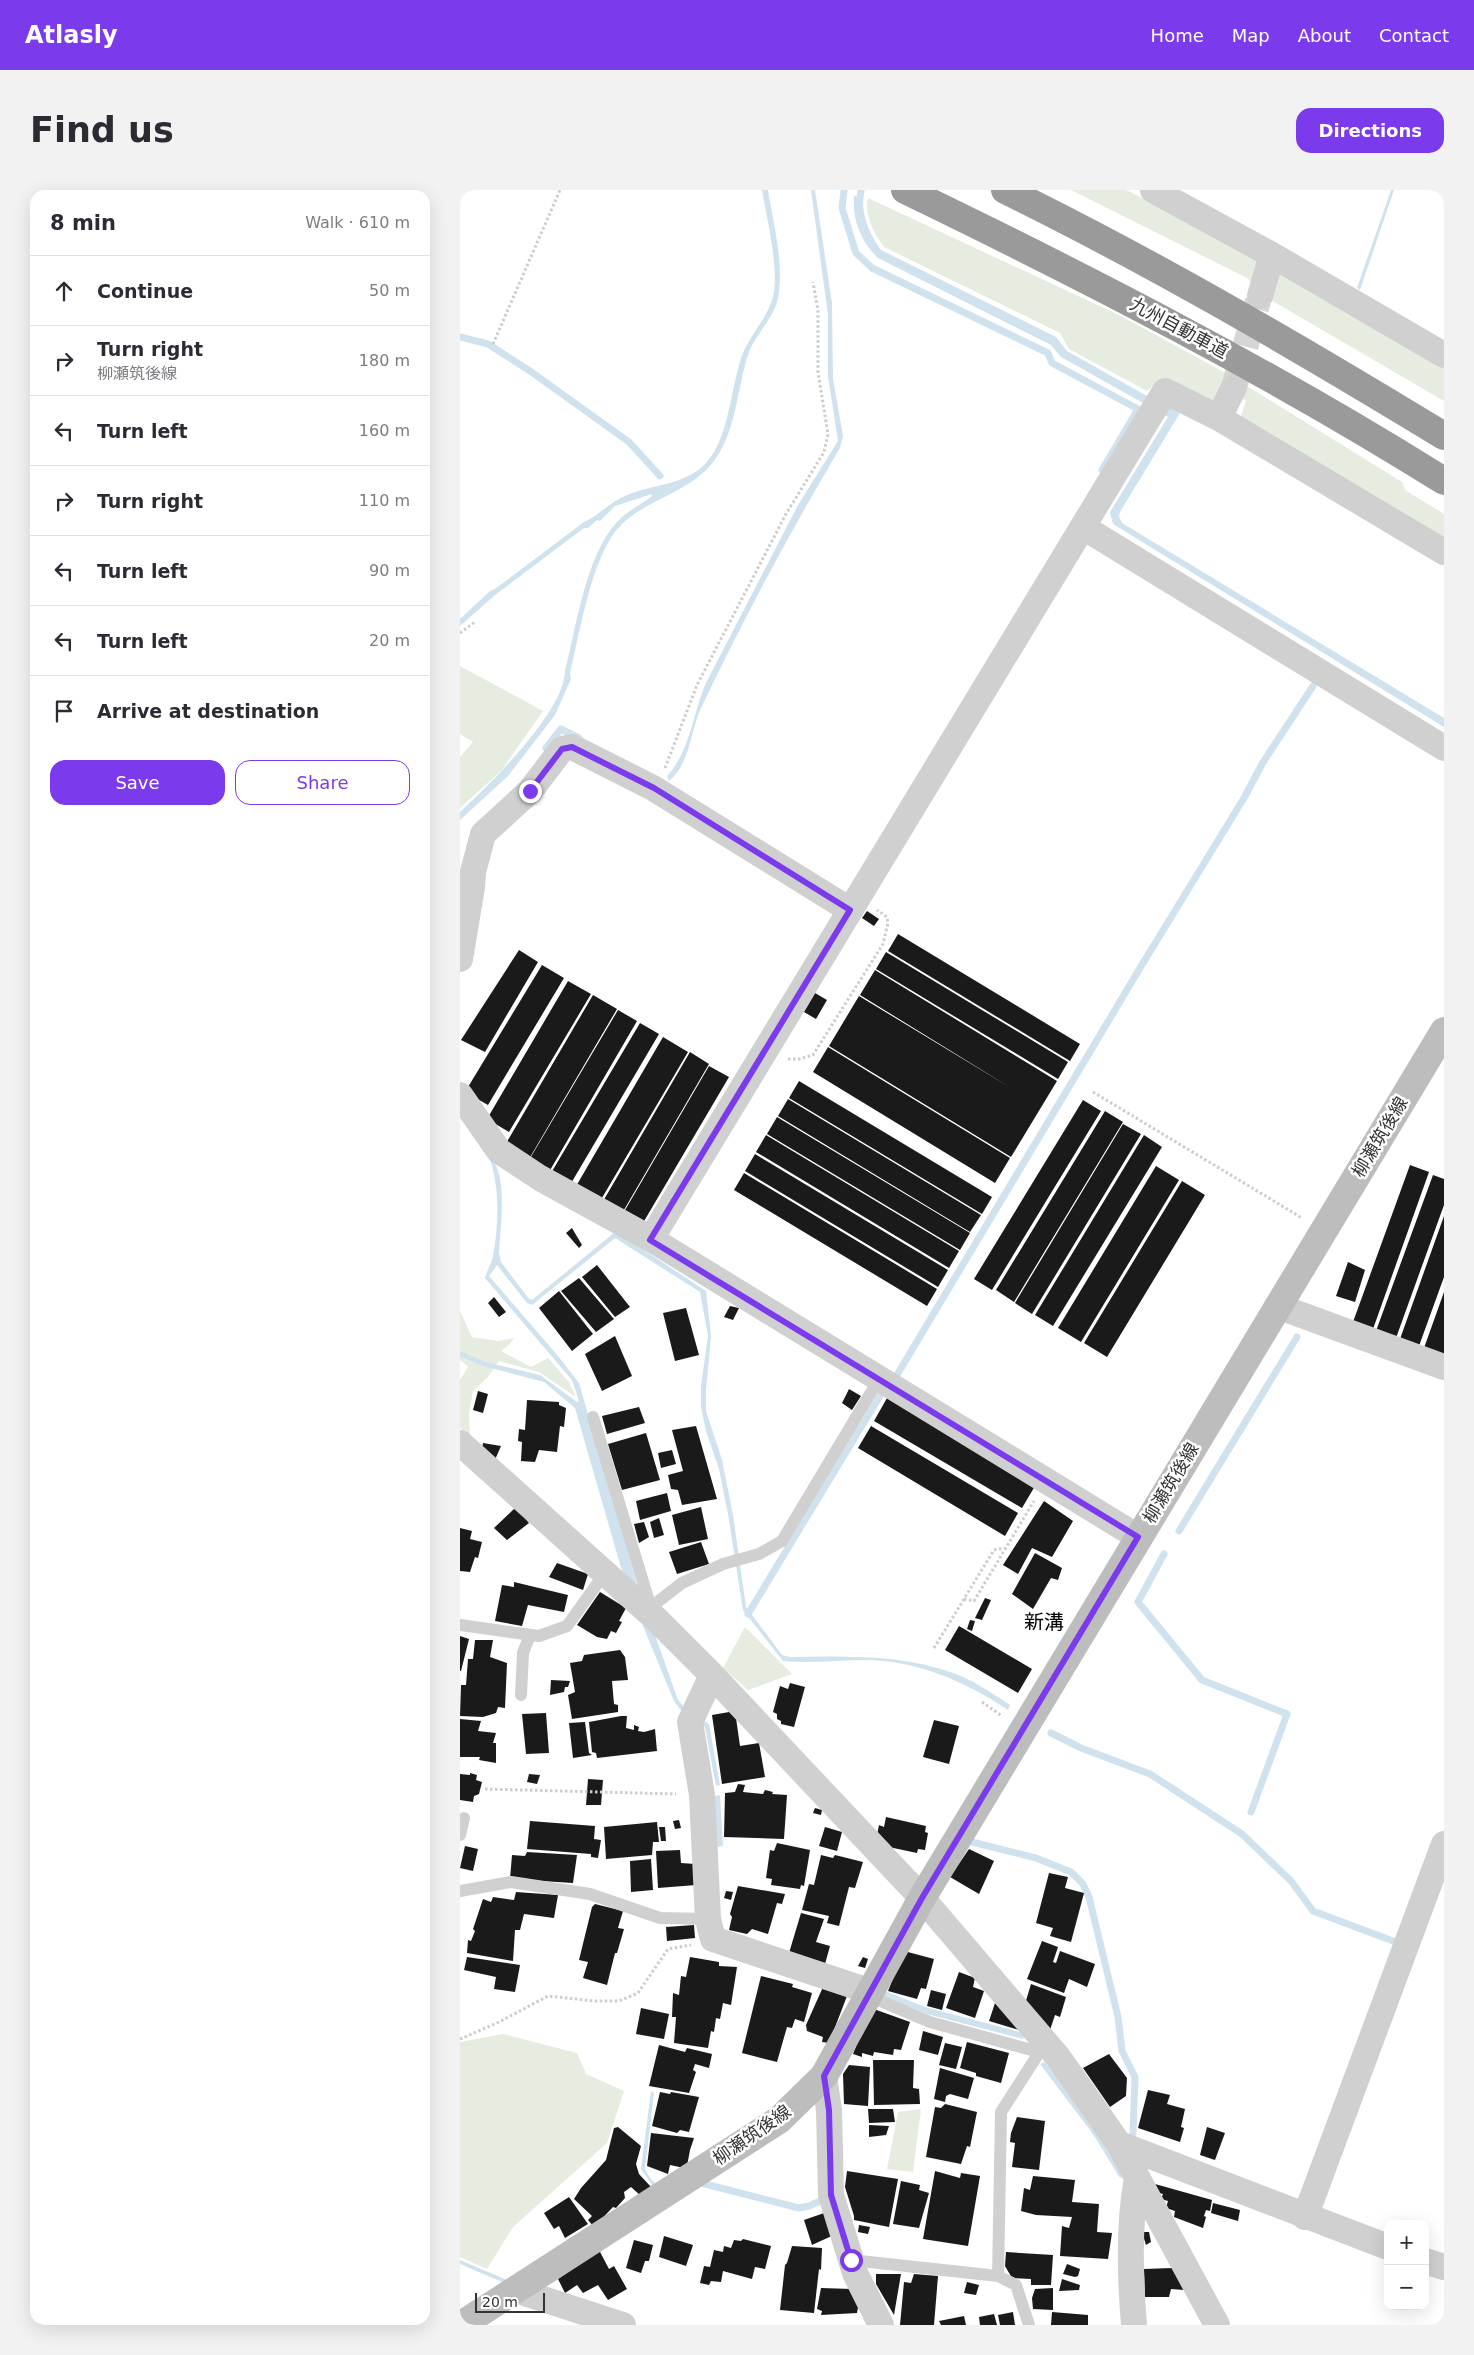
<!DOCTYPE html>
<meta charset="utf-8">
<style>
:root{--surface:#fff;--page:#f2f2f3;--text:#2b2b33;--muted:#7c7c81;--line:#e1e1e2;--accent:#7c3aed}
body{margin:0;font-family:"DejaVu Sans","Noto Sans JP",sans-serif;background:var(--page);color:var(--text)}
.controls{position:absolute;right:15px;bottom:15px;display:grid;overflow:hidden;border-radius:10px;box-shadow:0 5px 20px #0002}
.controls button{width:45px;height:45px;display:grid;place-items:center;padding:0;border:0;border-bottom:1px solid var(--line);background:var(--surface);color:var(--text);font:25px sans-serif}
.scale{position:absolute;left:15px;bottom:12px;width:70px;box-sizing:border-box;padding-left:5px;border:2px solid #333;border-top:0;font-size:14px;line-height:18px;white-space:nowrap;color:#333;-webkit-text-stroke:4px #fff;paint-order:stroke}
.stop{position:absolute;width:15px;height:15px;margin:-11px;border:4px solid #7c3aed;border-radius:50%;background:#fff}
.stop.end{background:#7c3aed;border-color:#fff;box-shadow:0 1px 5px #0008}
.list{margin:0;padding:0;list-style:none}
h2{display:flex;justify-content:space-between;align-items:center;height:65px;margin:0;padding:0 20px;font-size:21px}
h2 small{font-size:16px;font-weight:400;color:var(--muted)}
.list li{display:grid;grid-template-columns:32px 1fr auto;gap:15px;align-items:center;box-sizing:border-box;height:70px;padding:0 20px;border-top:1px solid var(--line)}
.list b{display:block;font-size:19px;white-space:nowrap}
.list p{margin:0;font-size:16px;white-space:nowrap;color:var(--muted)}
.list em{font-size:16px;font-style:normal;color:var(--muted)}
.actions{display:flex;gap:10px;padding:15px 20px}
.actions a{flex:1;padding:11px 0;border:1px solid var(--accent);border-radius:15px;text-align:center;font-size:18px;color:var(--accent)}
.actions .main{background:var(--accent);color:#fff}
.icon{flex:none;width:28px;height:28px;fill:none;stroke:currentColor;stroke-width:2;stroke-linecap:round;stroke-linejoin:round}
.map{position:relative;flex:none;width:984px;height:2135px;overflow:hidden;border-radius:15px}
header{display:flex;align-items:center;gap:30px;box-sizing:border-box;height:70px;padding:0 25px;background:var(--accent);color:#fff}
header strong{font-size:24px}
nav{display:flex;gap:28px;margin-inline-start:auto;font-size:18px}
.intro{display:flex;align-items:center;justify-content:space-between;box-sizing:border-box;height:120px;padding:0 30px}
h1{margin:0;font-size:35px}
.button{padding:12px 22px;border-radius:15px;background:var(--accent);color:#fff;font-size:18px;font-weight:700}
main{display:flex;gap:30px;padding:0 30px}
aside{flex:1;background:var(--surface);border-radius:15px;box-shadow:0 5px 20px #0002}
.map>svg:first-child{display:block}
</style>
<header>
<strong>Atlasly</strong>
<nav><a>Home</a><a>Map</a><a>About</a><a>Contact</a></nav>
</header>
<div class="intro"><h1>Find us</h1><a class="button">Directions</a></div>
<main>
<aside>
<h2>8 min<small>Walk · 610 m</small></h2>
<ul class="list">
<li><svg class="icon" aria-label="ahead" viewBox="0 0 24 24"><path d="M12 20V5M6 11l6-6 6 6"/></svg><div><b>Continue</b></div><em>50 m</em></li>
<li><svg class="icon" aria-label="right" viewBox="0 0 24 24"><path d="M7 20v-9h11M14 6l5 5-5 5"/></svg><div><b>Turn right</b><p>柳瀬筑後線</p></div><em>180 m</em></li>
<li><svg class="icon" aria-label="left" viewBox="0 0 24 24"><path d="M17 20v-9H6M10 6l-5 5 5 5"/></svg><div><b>Turn left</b></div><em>160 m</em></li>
<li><svg class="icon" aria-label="right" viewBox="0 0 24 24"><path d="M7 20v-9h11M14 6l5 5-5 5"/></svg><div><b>Turn right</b></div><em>110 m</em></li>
<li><svg class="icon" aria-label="left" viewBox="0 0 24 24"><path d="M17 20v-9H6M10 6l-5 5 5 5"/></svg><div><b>Turn left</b></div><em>90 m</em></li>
<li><svg class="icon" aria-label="left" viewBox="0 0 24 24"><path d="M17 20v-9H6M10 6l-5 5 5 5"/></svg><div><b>Turn left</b></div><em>20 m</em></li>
<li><svg class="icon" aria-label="arrive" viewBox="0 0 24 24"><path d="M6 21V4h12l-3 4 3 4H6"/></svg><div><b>Arrive at destination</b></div></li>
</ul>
<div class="actions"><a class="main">Save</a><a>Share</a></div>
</aside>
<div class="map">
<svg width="984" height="2135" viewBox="0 0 984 2135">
<rect width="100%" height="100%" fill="#fff"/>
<path fill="#e6ecdf" d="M611,0H666L808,69L798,99L787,88Z
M408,8L661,126L773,187L759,220L697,192L687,201L609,159L600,143L424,57C414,43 404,25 408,8Z
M815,72L984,174V211L804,106Z
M782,193L942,292L945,300L984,324V351L780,229L786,211L777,205Z
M0,476L83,521L41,581L0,618V567L13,552L0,544Z
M0,1121L12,1147L38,1151L54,1148L50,1154L41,1161L71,1177L88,1168L109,1192L116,1207L79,1182L39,1171L27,1188L13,1201L9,1224L10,1247L0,1238V1190L8,1177L0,1170Z
M285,1437L332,1484L288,1500L263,1478Z
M43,1844L117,1863L126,1884L164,1901L147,1953L53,2037L27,2079L0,2067V1852Z
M461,1919L453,1982L427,1979L438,1922Z"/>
<path fill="#cfe2ee" d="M302,0H308C313,33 323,68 319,102C317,126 297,141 289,162C276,199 277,249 247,279C220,307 175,312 152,346C129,382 120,442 110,483L111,489L95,525L48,586L0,630V622C30,594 104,522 105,481C116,438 126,365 157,332C166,322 180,315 191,307L192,304L155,316L140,331L137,330L128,338H124L35,405L0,436V429L30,401L35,399L124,332C138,326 148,314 161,308C187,294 219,297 242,277C270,253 270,196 283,163C292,142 310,125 314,102C318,74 307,29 302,0Z
M351,0H355L372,113L373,189L383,246L380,258C330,342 284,428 242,516C230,540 231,573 209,591L207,586C230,562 233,523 246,493L338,315L378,251L368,186V125Z
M931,0H934L900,100L897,98Z
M394,6L403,8C402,27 410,45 421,60L596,147L607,161L687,206L683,213L601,167L591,155L418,68C401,52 392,30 394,6Z
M709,217L720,223L660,322L659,326L662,333L984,528V537L653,334L650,322L708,227L703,224Z
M29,966C49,982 40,1040 39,1063L41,1072L69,1109L72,1110L154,1043H158L246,1101L251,1146L246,1200V1221L262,1270L273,1325L286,1417L322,1465L330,1467C384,1466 441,1464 493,1483C513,1490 532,1503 550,1515L548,1520C506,1492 459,1471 408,1470C379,1470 351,1474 323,1471L283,1420L268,1324L259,1279L246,1241L241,1217V1196L248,1146L240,1102L155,1048L72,1115L67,1113L37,1075L29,1086L98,1166L119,1193L177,1394L218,1510L228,1521L249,1534L260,1595L256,1596L245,1537L220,1519L214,1511L166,1395L115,1218L84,1192L20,1175L0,1166V1161L25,1172L80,1185L117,1212L119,1211L112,1190L25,1088C27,1080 32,1073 33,1066C39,1033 40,998 29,966Z
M260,1605L263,1656L256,1657L253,1606Z
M420,1799L465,1817L560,1842L564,1845L563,1849L467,1824L418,1805Z
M585,1872L604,1894L665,1986L660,1988L633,1944L580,1874Z
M191,1901L194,1903L185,1979L190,1988L196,1994L193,1996L181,1979Z
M0,2070L47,2090V2094L0,2074Z"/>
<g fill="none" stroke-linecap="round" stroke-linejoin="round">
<path stroke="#cfe2ee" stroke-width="7" d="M384,0L382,18L396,63L412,78L588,163L592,173L678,219L642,280
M399,17L401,0
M0,147L28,154L70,181L169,252L200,286
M86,558L101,539L119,548
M437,1185L680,778L784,608L802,574L853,496
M719,1341L837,1147
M704,1364L678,1412L742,1490L827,1524L791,1622
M288,1424L420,1206
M591,1543L621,1558L690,1584L782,1644L831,1691L853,1721L941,1754
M508,1651L576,1668L611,1682L623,1694L629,1707L658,1827L662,1861L675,1887L673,1944
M237,1994L241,1993L339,2018L349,2016L367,2008"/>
</g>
<path fill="#1a1a1a" d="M407,721L419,729L414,736L402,728Z
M438,744L620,854L610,871L428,761Z
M59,760L78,772L25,862L1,850Z
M426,762L608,872L598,889L416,779Z
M82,775L104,788L28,915L5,902Z
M415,780L597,891L551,967L369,856L399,806L551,898L400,805Z
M108,791L131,804L49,942L27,929Z
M355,803L367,810L356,829L344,822Z
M133,805L157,819L69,969L45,955Z
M158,820L177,831L89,982L69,970Z
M180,833L199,844L110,995L91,983Z
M203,847L228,862L139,1013L115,998Z
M368,857L550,968L535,993L353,882Z
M230,862L249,874L161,1025L142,1013Z
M249,876L269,887L180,1038L161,1027Z
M339,891L532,1007L522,1024L329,908Z
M328,909L521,1025L510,1042L318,926Z
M623,910L641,921L532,1100L514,1089Z
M645,921L663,932L554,1112L536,1100Z
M317,927L510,1043L500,1060L307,944Z
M663,934L681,944L572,1124L555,1113Z
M306,945L499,1061L489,1078L296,962Z
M684,945L702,957L593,1136L575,1125Z
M295,964L488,1080L478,1097L285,981Z
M950,975L969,982L913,1139L893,1132Z
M696,976L719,990L621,1152L598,1138Z
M284,983L477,1099L467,1116L274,1000Z
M973,985L984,989V1015L936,1148L916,1141Z
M722,991L745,1005L647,1167L624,1153Z
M984,1026V1087L959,1156L940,1149Z
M112,1038L122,1055L119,1058L106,1043Z
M888,1072L905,1080L895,1112L876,1106Z
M137,1075L170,1117L155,1127L122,1087Z
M119,1088L154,1129L136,1142L101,1101Z
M99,1101L133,1144L112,1161L79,1118Z
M984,1102V1163L983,1165L964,1158Z
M34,1107L46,1122L39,1127L28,1113Z
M270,1116L279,1118L273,1130L264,1127Z
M226,1118L239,1165L215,1171L203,1123Z
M155,1146L172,1186L142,1201L125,1164Z
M389,1199L401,1206L392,1220L382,1213Z
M18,1201L28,1204L23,1223L13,1220Z
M427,1208L575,1296L562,1318L414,1231Z
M67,1210L99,1212V1215L106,1218L104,1237L100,1236L97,1262L79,1260L75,1272L61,1271L62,1252L58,1251L59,1239L65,1240Z
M179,1217L185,1233L147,1244L142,1226Z
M236,1236L257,1309L222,1315L218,1300L211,1299L208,1285L223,1281L212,1240Z
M411,1236L558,1323L545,1346L398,1258Z
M186,1243L200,1290L162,1300L148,1254Z
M23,1253L41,1256L34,1272L22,1259Z
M212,1260L216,1274L201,1278L198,1263Z
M207,1303L211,1321L180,1330L176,1311Z
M584,1311L613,1331L592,1367L572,1358L558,1384L543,1375Z
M56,1317L69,1333L47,1350L34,1338Z
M241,1317L248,1349L219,1355L212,1325Z
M199,1328L204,1345L194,1348L190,1332Z
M184,1332L189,1347L179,1353L174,1334Z
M0,1338L12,1341L10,1349L22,1352L18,1368L15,1367L10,1382L0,1381Z
M241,1352L249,1374L217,1384L209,1362Z
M575,1363L602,1378L598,1390L591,1388L573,1419L552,1404Z
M97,1373L128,1384L123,1400L89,1387Z
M54,1392L108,1405L104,1422L68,1415L62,1436L35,1431L42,1395L54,1397Z
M140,1402L166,1418L159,1431L162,1432L156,1443L151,1441L147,1449L137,1447L117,1435Z
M525,1408L531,1410L522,1430L515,1428Z
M510,1430L515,1431L512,1441L507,1439Z
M499,1436L572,1479L558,1503L485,1460Z
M0,1446L9,1449L1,1481H0Z
M15,1450H33L30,1467L47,1473L45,1518L38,1517L36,1523L23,1527L0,1526L1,1495H6L8,1469H13Z
M160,1460L165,1467L168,1490L152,1491L154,1514L158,1515V1522L112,1529L108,1505L115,1502L110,1473L122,1471L124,1465Z
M91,1490L110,1491L108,1497H105L104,1502L90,1505Z
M330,1493L345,1497L334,1537L321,1534V1531L317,1529V1524L313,1522L320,1496L328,1499Z
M275,1521L280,1556L299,1553L305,1587L262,1594L252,1525Z
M86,1523L89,1563L66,1564L62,1524Z
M161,1526H167L166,1538L174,1540V1535L179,1537L178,1541L184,1542L195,1539L197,1561L137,1568L136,1563L132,1562L129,1532Z
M0,1529L21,1531L18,1541L36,1543L33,1553H36V1573L19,1570L20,1567H0Z
M474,1530L499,1536L489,1574L463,1567Z
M125,1532L129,1563L132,1565L113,1568L109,1533Z
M10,1583L17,1585L16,1590L22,1592L19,1604L14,1606L13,1612L0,1610V1584L10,1585Z
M69,1584L80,1585L77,1594L67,1592Z
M128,1589L143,1590L141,1615H126Z
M278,1594L285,1595L283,1602L303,1604L305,1600L313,1602L312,1604L327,1605L324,1649L264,1647L265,1603L275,1602Z
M355,1618L362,1620L361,1625L353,1623Z
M426,1627L466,1636L465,1642L468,1643L465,1660L458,1659L457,1663L424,1656L416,1650L419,1635L424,1637Z
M219,1630L221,1638L215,1639L213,1631Z
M70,1631L135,1636L134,1649L141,1650L138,1668L131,1667V1664L67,1659Z
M197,1632L199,1652H193L192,1665L146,1669L144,1637Z
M199,1637H205L206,1651H201Z
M365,1637L382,1642L377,1661L359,1656Z
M317,1653L350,1660L344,1696L341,1695L340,1699L311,1695L312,1689L306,1688L310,1660L314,1661Z
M5,1656L18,1659L13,1681L0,1678Z
M509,1659L534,1671L519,1704L490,1687Z
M220,1660L221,1673L235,1674L236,1695L198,1698L196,1661Z
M67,1662L117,1665L113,1693L50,1689L52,1665L65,1666Z
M361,1665L373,1668L375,1665L403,1672L395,1698L389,1697L379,1736L367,1733L369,1726L342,1720L349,1694L354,1695Z
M191,1669L193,1700L171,1702L170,1671Z
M589,1683L608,1687L605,1698L624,1703L611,1752L590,1746L593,1738L576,1733Z
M278,1696L325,1704L322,1714L317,1713L308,1744L292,1739L287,1744L269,1740L272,1727L270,1724Z
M266,1701L273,1702L271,1710L264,1708Z
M56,1702L98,1705L94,1728L64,1724L60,1740H55L53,1771L7,1763L8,1750L11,1751L15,1741L13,1739L23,1709L31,1712L33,1707L54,1710Z
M135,1714L163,1721L158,1738L164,1739L157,1763H155L147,1795L123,1788L128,1772L119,1770L132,1717Z
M341,1723L364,1729L356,1752L370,1756L365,1774L329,1763Z
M234,1735L235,1748L207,1751L206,1737Z
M582,1751L598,1757L593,1772L596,1773L600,1761L635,1774L627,1797L609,1789L604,1803L567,1789Z
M444,1761L474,1769L466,1799L461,1798L457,1809L428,1801Z
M7,1767L60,1775L55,1802L34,1799L36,1787L4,1780Z
M230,1767L259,1772V1776L277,1777L271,1815L263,1813L260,1829L256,1828L254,1842L251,1841L248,1858L214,1853L216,1827H212L213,1803L219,1805L221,1786L226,1787Z
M403,1767L408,1769L405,1778L398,1776Z
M499,1782L515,1788L513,1797L524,1801L515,1828L486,1818Z
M301,1786L333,1794L332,1797L352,1803L344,1832L335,1829L332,1838L327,1837L317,1872L282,1863Z
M571,1794L606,1807L600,1827L595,1825L590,1840L565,1814Z
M363,1797L387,1806L369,1853L362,1852L363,1847L347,1841L346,1835Z
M471,1800L486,1804L482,1820L467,1816Z
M535,1813L559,1840L529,1831Z
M181,1818L209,1824L204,1849L176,1844Z
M411,1818L450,1832L441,1860L434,1859L433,1865L414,1862L413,1866L402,1863V1867L393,1864Z
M463,1841L483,1847L478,1865L459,1860Z
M507,1852L549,1863L541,1893L516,1886V1883L500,1878Z
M485,1853L502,1857L496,1879L479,1875Z
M199,1855L225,1862L227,1858L252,1864L249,1878L235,1874L233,1880L236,1882L229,1903L189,1896Z
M649,1864L667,1888L666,1906L650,1917L623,1878Z
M413,1870H454L453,1898L459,1899L460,1914L414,1915Z
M389,1875L410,1877L408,1916L384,1914L383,1884Z
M480,1878L514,1888L508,1909L490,1904L486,1906L485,1912L474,1909Z
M688,1900L710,1905L707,1914L725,1919L721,1937L724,1938L720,1952L678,1938Z
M200,1902L210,1904L211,1902L239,1907L229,1942L220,1940L217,1943L192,1936Z
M485,1914L517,1922L510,1957L507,1956L501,1974L466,1967L475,1917L481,1918Z
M408,1919H433L435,1932L409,1933Z
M557,1927L585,1931L579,1980L552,1977L555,1953L550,1952L551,1943Z
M409,1935L429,1936L426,1945L409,1947Z
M158,1937L181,1956L176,1974L179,1984L191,1997L181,2006L171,1997L164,2002L165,2008L156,2018L153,2017L134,2037L128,2030L132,2026L114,2009L121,1998L146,1970L154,1938Z
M747,1937L765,1943L755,1970L740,1965Z
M191,1943L234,1948L230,1960L227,1976L224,1978L210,1975L208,1984L187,1976Z
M387,1981L438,1989L429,2037L394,2030V2026L385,1997Z
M475,1981L500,1988L501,1983L520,1986L508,2056L463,2049Z
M573,1986L615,1990L612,2012L639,2014L637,2042L652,2043L648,2069L600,2066L602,2036L609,2038L612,2027L576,2025L561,2021L564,1998L570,2000Z
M441,1991L460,1995L459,2000L469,2003L459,2038L433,2034Z
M695,1994L752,2010L750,2021L746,2020L744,2026L746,2027L743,2038L714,2027L715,2021L706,2018L708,2011L701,2009L703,2004L699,2003Z
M109,2007L128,2034L105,2048L99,2036L94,2039L84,2023Z
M753,2013L780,2020L778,2031L751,2023Z
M367,2022L376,2044L352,2055L344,2030Z
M399,2035L410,2037L408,2044L398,2042Z
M682,2042H689L691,2052L686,2055Z
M204,2046L233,2055L226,2076L199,2067Z
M283,2049L311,2056L305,2079L295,2077L292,2089L263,2081L261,2092L251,2091L249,2095L240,2093L244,2076L250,2077L254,2060L263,2062L264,2056L271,2058L274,2050L281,2051Z
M174,2050L193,2055L189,2071H185L181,2083L166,2078Z
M332,2056L362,2058L361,2080L359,2079L354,2123L320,2120L325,2075L327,2073Z
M139,2060L149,2079L154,2076L167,2099L148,2110L138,2095L123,2103L117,2095L105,2103L98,2089Z
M546,2062L593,2065L591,2095H571V2089L552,2088L545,2076Z
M607,2074L620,2079L618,2086L615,2087L603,2084Z
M712,2078L724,2100L711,2099L709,2107H685L684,2079Z
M416,2084H441L434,2125L416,2094Z
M454,2084L478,2086L474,2135H440L444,2092L451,2093Z
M602,2089L620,2095L619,2100L599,2101Z
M507,2092L519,2095L516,2105L504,2103Z
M361,2098L392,2099L399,2112L397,2123L361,2125L362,2121L357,2119Z
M593,2098V2120L573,2119L572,2108L575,2099Z
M553,2122L555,2135H540L538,2125Z
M592,2122L628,2125V2135H591Z
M534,2124L537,2135H520L519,2127Z
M504,2126L506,2135H481L479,2131Z"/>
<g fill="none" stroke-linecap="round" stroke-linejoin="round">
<path stroke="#d6d6d6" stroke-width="26" stroke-dasharray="26 13" stroke-linecap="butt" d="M775,194L798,111"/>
<path stroke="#cdcdcd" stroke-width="3" stroke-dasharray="2.5 2.5" stroke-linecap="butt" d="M33,154L100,0
M0,443L15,432
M205,578L237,495L326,324L364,262L368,244L358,182V121L353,92
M328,869H339L353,865L423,754L428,733L427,727L417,720
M633,902L842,1028
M504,1409L514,1411L574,1311
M474,1458L534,1360L545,1358
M522,1512L542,1526
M25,1599L216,1604
M0,1849L39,1832L88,1806L135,1811H159L178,1803L208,1759L231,1755"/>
<path stroke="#d0d0d0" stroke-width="12" d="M133,1227L191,1418
M191,1417L222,1393L263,1374L299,1364L322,1351L419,1189
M0,1435L79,1446L107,1436L145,1383
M61,1505L63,1463L70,1445
M0,1645L4,1628
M0,1701L51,1692L130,1704L200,1728L248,1729
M406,1805L470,1832L579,1862
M391,2070L538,2086L556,2095L569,2135
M538,2086L541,1922L586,1852"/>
<path stroke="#d0d0d0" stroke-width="26" d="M693,0L812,65L984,165
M800,106L812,65
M759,228L984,362
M623,337L984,558
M0,769L12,697L13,682L23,644L70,601L102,559L112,557L193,598L390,720
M0,905L39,961L80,988L191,1049L678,1347
M191,1049L705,201L759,228L774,197
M817,1116L984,1177
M0,1253L195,1428L252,1485L462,1708L598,1867L659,1954L757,2135
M252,1485L230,1532L242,1605L248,1729L253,1749L409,1801
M364,1886L369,1920L371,2005L395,2083L421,2135
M659,1954L928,2057
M845,2027L984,1654
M965,2071L984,2077
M55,2100L163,2135
M674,2135C670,2087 668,2035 677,1988"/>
<path stroke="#bdbdbd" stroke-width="28" d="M1,2135L319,1930L364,1886L462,1708L984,841"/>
<path stroke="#9a9a9a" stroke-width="28" d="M445,0C629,89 810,182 984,291
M545,0C696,74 841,159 984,246"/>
</g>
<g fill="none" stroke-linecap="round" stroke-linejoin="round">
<path stroke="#7c3aed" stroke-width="6" d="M70,601L102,559L112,557L194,598L390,720L190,1050L678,1347L462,1708L364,1886L369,1920L371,2005L391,2070"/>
</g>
<g text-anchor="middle" stroke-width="5" stroke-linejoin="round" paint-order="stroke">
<g font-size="18" fill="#333" stroke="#fff">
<text transform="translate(719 138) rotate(28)" y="6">九州自動車道</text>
<text transform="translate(920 947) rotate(-59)" y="6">柳瀬筑後線</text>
<text transform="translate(711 1293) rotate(-59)" y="6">柳瀬筑後線</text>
<text transform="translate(292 1945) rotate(-35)" y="6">柳瀬筑後線</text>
</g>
<g font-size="20" fill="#000" stroke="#fff">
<text x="584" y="1439">新溝</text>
</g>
</g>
</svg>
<div class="controls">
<button>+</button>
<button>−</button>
</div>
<div class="scale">20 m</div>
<div class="stop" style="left:391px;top:2070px"></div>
<div class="stop end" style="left:70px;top:601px"></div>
</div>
</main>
